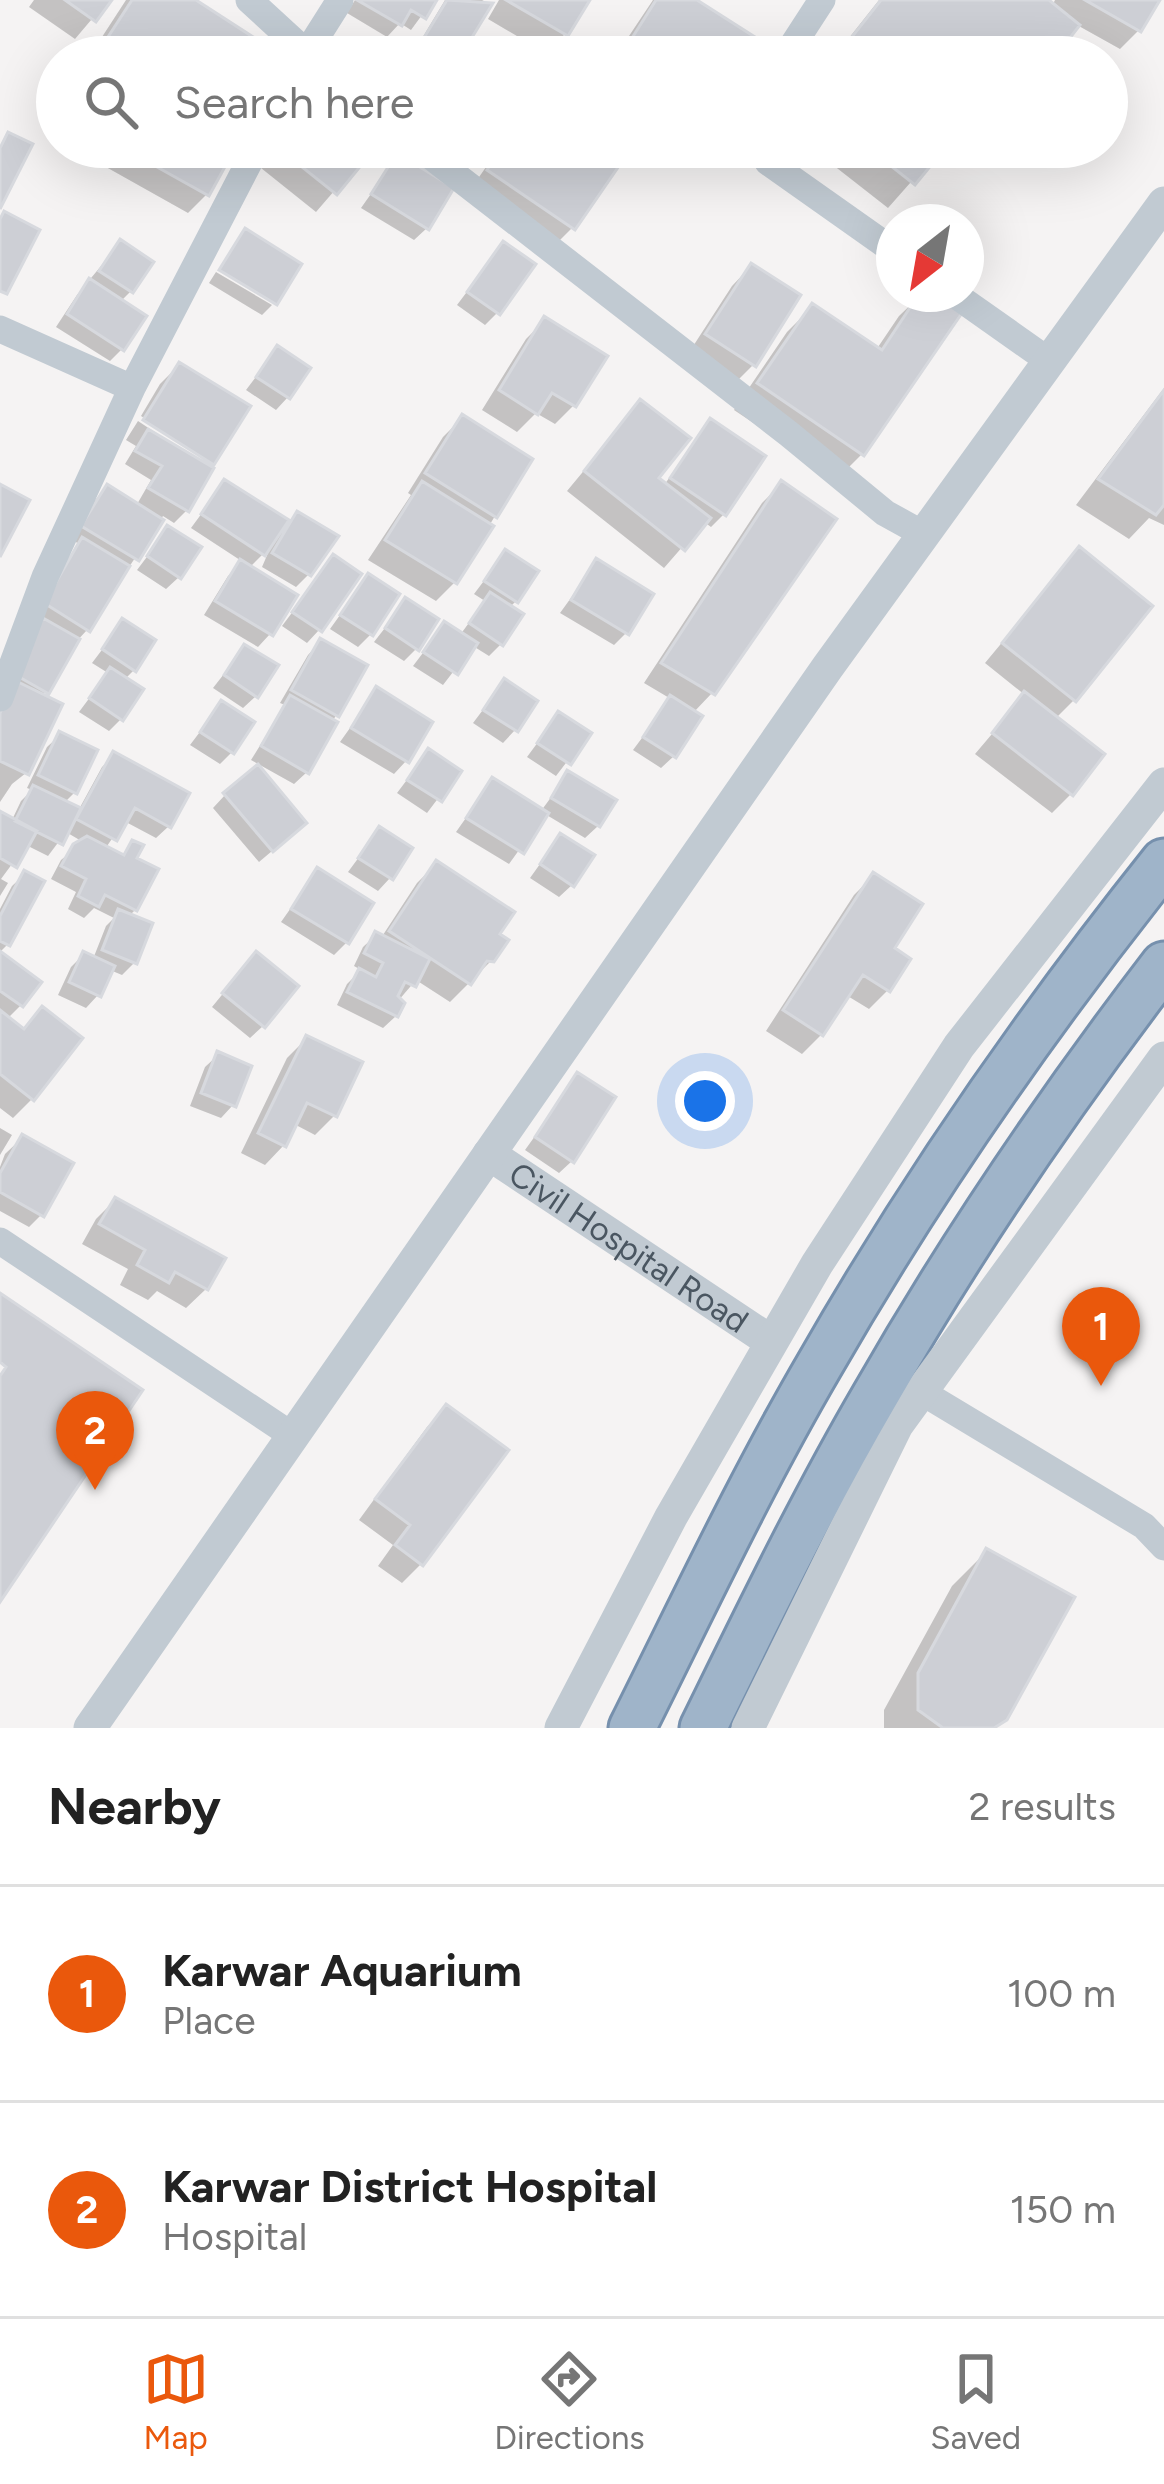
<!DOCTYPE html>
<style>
:root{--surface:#fff;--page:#f2f2f2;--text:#222;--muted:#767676;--line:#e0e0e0;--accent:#ea580c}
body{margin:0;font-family:Figtree,sans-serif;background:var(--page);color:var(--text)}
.compass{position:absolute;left:876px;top:204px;width:108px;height:108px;border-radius:50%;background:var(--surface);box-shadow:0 12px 48px #0002;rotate:211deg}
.you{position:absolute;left:705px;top:1101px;width:42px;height:42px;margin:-30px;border:9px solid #fff;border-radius:50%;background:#1a73e8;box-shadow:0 0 0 18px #1a73e833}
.badge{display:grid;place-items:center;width:78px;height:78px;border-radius:50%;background:var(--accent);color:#fff;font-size:39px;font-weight:700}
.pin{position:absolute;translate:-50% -99px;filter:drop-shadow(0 3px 6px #0008)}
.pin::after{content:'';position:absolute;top:63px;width:42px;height:36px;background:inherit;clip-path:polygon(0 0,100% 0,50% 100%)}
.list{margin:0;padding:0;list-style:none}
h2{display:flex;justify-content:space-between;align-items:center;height:156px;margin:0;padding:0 48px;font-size:51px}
h2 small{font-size:39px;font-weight:400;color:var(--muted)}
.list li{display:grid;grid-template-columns:78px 1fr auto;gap:36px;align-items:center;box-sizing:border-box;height:216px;padding:0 48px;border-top:3px solid var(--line)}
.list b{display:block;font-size:45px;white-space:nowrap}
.list p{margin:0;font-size:39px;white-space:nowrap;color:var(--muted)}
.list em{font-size:39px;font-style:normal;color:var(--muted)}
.icon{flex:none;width:66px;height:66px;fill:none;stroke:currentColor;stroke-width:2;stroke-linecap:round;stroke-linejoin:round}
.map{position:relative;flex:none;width:1164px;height:1728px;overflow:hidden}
.search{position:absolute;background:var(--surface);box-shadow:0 12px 48px #0002;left:36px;right:36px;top:36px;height:132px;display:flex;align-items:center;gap:30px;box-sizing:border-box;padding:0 42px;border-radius:66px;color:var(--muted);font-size:45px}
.sheet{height:588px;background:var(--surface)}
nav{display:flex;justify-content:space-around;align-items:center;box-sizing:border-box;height:168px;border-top:3px solid var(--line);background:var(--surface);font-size:33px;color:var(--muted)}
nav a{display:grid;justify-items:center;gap:6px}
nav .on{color:var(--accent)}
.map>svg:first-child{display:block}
</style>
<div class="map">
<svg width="1164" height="1728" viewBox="0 0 1164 1728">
<rect width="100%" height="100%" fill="#f5f3f3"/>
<path fill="#0003" d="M34,0H108L75,39L29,7Z
M126,0H190L278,57H89Z
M355,0H433L411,30L400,23L387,37L347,13Z
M445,0H482L489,4L456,57H404L418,45Z
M499,0H586L565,34L546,53L488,19Z
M653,0H691L743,57H615Z
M879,0H1044L1052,6L1055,0H1156L1139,30L1120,49L1077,25L1051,57H834Z
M118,147H219L229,153L207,194L188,213L106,167Z
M269,147H372L316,212L256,164Z
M500,147H628L572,228L553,247L470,190Z
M810,147H978L961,164L941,148L888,208Z
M397,157L427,228L414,240L361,208Z
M120,243L131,291L120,302L122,349L110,361L56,327L77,295Z
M503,244L497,313L485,325L457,305Z
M751,266L753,365L734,384L688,354L732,286Z
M216,272L272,305L262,315L209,283Z
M922,294H928L862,454L837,479L734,410L787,332L812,307L876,350L899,316Z
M545,320L574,405L555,424L536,413L517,432L482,410L526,339Z
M277,349L288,397L276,410L246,390Z
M179,365L247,407L211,464V460L141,416L160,384Z
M1164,388V525L1149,518L1129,539L1076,505Z
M640,403L655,478L664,485L711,422L724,514L711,527L704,522L664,568L567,491Z
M462,418L495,516L455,582L436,601L368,560L411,495L408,493L443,437Z
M138,421L210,469L186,511L174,523L163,516L87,630L75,643L42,697L26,773L12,784L0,802V705L34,616L79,544L71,539L95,500L108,488L136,506L151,480L125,464L136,446L126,440Z
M224,483L288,524L297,515L309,574L296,587L262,567L271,546L249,568L270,634L258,647L204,615L228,576L243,562L191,528Z
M781,484L712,693L693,713L674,756L661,768L633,750L671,699L644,683L762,503Z
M168,529L179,577L166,589L137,570Z
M1079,550L1074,700L1055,719L1071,794L1052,813L975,754L1025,695L985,663Z
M505,553L516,601L509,608L501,644L489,656L473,646L443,685L413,666L444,625L460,635L485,601L474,594Z
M333,558L319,630L307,643L282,626Z
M597,562L626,633L614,645L560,613Z
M368,576L371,634L358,647L330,629Z
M406,601L416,649L404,661L374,642Z
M123,622L134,670L124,680L121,719L109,731L79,712L108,673L92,663Z
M320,642L336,715L307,772L294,784L251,760L285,705L280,703L308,655Z
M245,647L256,696L243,708L213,688Z
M504,682L515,730L503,743L473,723Z
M377,690L406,761L394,774L340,742Z
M221,704L232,752L220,764L190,745Z
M558,715L588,734L556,776L527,757Z
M60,735L94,752L74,793L64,803L78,811L102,767L114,755L169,826L156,838L124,821L105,849L120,857L133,843L135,910L128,917L134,963L122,975L110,970L98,995L86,1008L58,995L71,967L84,954L93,959L106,926L114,918L94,908L84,918L68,909L76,892L51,879L61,860L83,842L66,832L48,856L26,845L1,879L8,883L0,896V815L11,822L21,801L32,790L27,788L47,747Z
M428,752L458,772L427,813L397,793Z
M568,774L598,826L585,838L545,814L509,864L456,832L492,781L541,811Z
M225,795L291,835L259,862L213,808Z
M379,830L390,878L378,891L348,872Z
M560,836L572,885L559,897L530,878Z
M436,864L496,935L492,960L450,1002L416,980L398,1001L396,1016L383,1028L337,1005L347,984L361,970L354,966L363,947L376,935L381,938L417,883Z
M317,871L347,942L334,955L281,922Z
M25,874L7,945L0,952V909L12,886Z
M873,876L891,949L888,990L869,1009L846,995L821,1035L802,1054L766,1031L854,895Z
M0,955L21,1005L7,1019L22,1031L43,1010L32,1099L13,1118L0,1108Z
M244,968L263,1026L250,1038L212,1007Z
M306,1039L334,1116L315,1135L294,1124L284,1145L265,1165L241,1153L287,1058Z
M218,1055L233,1105L221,1118L190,1106L205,1067Z
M578,1076L572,1161L559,1173L525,1150Z
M0,1128L12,1135L0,1155Z
M22,1138L41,1215L29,1227L0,1211V1167L5,1154Z
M115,1200L206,1289L186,1308L157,1291L148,1300L120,1285L128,1269L82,1244L96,1219Z
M446,1408L421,1564L402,1583L378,1566L393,1545L359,1520L427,1427Z
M987,1551L1005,1718L995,1728H884V1710L952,1586Z"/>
<path fill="#cdcfd5" stroke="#d7d9de" stroke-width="3" d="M65,0H112L96,22Z
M132,0H196L284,57H95Z
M357,0H437L426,19L411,10L402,26Z
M447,0L493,3L460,57L425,36Z
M506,0H590L568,36Z
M656,0H697L758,39L746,57H620Z
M881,0H1049L1080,25L1055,57H836Z
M1085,0H1160L1141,32Z
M8,132L33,144L0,209V148Z
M225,147L233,152L209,196L123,148Z
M277,147H376L337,195Z
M503,147H632L575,230L487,170Z
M867,147H946L915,185Z
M397,153L454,188L429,230L371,194Z
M4,211L40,230L7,294L0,291V219Z
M245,228L302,264L277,305L219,270Z
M120,239L154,262L133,293L99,271Z
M503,241L536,264L500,315L467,292Z
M751,263L801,295L756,367L705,334Z
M89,278L147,316L124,351L67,314Z
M919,294H934L962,313L864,456L757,383L812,303L882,350Z
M544,316L608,356L576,407L552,393L538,415L499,390Z
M277,345L311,368L290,399L256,377Z
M179,362L251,406L214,465L143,420Z
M1164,390V505L1156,515L1098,479Z
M640,399L691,438L659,478L711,518L685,551L584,471Z
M462,414L533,459L497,518L425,473Z
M710,418L766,456L726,516L670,478Z
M148,429L214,468L189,512L148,488L162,466L135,451Z
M224,479L289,520L265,556L201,514Z
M781,480L837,519L715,695L661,663Z
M422,481L494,526L457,584L385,540Z
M0,484L30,500L0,557Z
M107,484L164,520L139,561L81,526Z
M297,511L339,536L311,576L272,553Z
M167,525L202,547L181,579L147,556Z
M82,537L130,566L90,632L44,603Z
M1079,546L1153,606L1076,702L1002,643Z
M505,549L539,571L518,603L484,581Z
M333,554L362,574L322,632L292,612Z
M596,558L654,594L629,635L571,600Z
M240,559L298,595L273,636L215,601Z
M368,573L400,594L373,636L340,615Z
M490,592L524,614L503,646L469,623Z
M405,597L439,619L419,651L385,628Z
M43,618L80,639L49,694L12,673Z
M122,618L156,640L136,672L102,649Z
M444,621L478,643L458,675L423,652Z
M320,638L368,665L339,717L291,690Z
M244,644L279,665L258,698L224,675Z
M110,667L144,689L123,721L89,698Z
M504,678L538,701L518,732L483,710Z
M16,681L63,704L29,775L0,761V713Z
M376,686L433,722L409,763L351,728Z
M1024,691L1105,754L1073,796L992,733Z
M290,695L338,722L309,774L261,746Z
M670,695L703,716L676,758L643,737Z
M221,700L255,722L234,754L200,732Z
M558,711L592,733L571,765L537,743Z
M59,731L98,750L77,794L38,775Z
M428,748L462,771L442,802L407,780Z
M113,751L190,793L171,828L135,808L117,841L76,819Z
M258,764L307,823L273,852L223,793Z
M567,770L617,800L600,827L551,798Z
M492,777L549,813L524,854L466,818Z
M33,785L81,808L63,845L15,821Z
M0,811L37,831L17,868L0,858Z
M379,826L413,848L393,880L358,858Z
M560,833L595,855L574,887L540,864Z
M87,836L124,855L132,840L144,845L137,858L159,869L137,911L105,895L99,907L78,896L86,879L61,866L73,844Z
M436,860L515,912L500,934L509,940L494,962L487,961L471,985L389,931Z
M317,867L374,903L349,944L291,909Z
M24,870L45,881L10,946L0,941V916Z
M873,872L923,904L895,948L911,959L890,992L863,975L823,1036L783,1010Z
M118,909L153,923L137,964L102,950Z
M375,931L430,959L416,987L405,982L398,996L405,1003L398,1017L347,992L359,968L376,977L383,963L364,953Z
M0,951L42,982L23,1007L0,991Z
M83,951L115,966L101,997L69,982Z
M256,951L299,986L265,1028L222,993Z
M42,1006L83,1038L34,1101L0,1074V1010L24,1029Z
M306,1035L363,1062L337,1117L307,1103L286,1147L258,1133Z
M217,1051L252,1066L236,1107L201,1093Z
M577,1072L616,1097L574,1163L535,1137Z
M22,1134L74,1163L44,1217L0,1192V1173Z
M115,1197L226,1258L208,1290L175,1272L169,1283L137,1265L145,1250L99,1224Z
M0,1293L143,1390L0,1602V1376L6,1367L0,1362Z
M446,1404L509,1450L423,1566L395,1545L410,1525L375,1499Z
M986,1548L1075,1597L1007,1720L994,1728H943L918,1710V1673Z"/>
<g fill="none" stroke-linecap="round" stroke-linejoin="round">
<defs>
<path id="trunk" d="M632,1728C693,1606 751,1482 820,1364C921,1188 1037,1021 1164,862
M703,1728C758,1616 812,1504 875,1396C961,1246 1058,1103 1164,965"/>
</defs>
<use href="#trunk" stroke="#7690ad" stroke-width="51"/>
<path stroke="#c1cad2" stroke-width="27" d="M249,0L311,57
M304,57L340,0
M785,57L822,0
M419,147L789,434L885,513L923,534
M758,147L768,162L894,251
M954,294L1049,361
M0,329L132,388
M0,698L45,577L132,388L257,147
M0,1241L293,1436
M920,1391L1144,1526L1164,1547"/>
<g stroke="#c1cad2" stroke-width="33">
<path id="s1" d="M489,1154L770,1341"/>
<path d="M90,1728L827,668L1164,203"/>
<path d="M561,1728L671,1517L817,1264L959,1046L1164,784"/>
<path d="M748,1728L897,1425L1164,1058"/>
</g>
<use href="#trunk" stroke="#9fb4c9" stroke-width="45"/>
</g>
<g text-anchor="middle" stroke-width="12" stroke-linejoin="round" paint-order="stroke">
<g font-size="33" fill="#4a5661" stroke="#fff">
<text dy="12" stroke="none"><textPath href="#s1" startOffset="168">Civil Hospital Road</textPath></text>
</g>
</g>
</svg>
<svg class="compass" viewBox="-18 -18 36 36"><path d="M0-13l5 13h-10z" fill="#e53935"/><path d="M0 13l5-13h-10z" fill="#767676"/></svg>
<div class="you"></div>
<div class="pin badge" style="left:1101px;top:1386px">1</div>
<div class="pin badge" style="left:95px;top:1490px">2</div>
<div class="search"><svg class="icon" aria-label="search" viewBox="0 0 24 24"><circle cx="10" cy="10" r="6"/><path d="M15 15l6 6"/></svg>Search here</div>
</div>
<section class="sheet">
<h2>Nearby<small>2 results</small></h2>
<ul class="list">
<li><span class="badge">1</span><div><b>Karwar Aquarium</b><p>Place</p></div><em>100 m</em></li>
<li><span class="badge">2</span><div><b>Karwar District Hospital</b><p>Hospital</p></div><em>150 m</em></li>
</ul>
</section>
<nav>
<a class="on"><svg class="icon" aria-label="map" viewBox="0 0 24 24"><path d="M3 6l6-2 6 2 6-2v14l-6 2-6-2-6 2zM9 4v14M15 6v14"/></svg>Map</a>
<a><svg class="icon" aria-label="directions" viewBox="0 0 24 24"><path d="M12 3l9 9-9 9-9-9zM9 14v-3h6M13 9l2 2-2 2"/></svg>Directions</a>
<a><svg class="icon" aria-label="saved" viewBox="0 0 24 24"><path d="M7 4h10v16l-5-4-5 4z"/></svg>Saved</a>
</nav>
